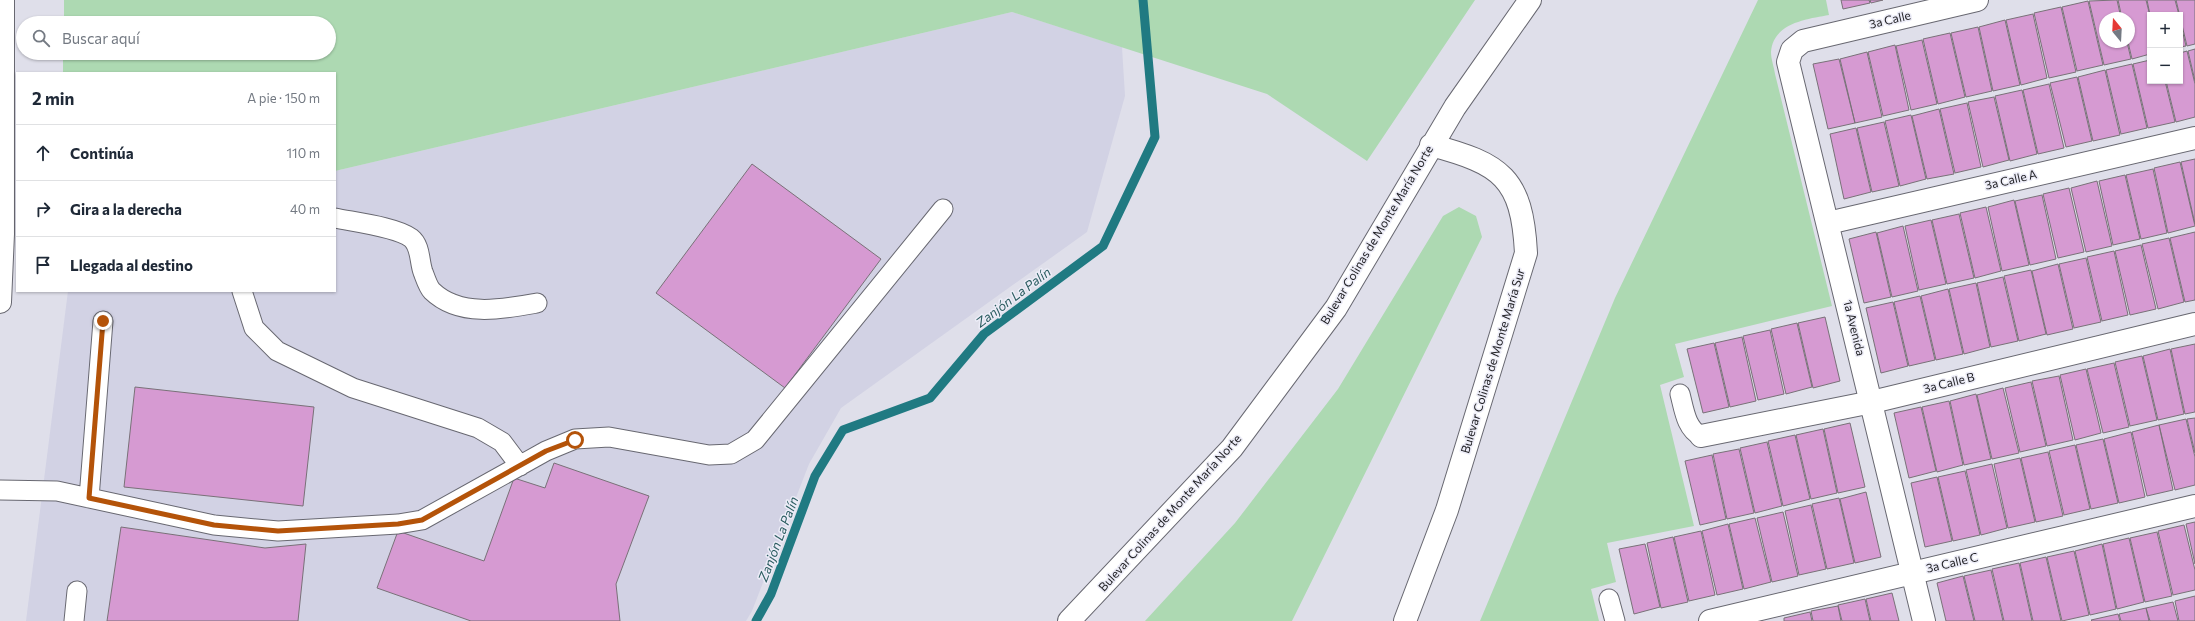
<!DOCTYPE html>
<html lang="es">
<meta charset="utf-8">
<style>
:root{--surface:#fff;--page:#f6f6f7;--text:#1f2937;--muted:#747a83;--line:#e0e1e3}
body{margin:0;font-family:Commissioner,sans-serif;background:var(--page);color:var(--text)}
.controls{position:absolute;right:12px;top:12px;display:grid;overflow:hidden;border-radius:0px;box-shadow:0 1px 3px #0004}
.controls button{width:36px;height:36px;display:grid;place-items:center;padding:0;border:0;border-bottom:1px solid var(--line);background:var(--surface);color:var(--text);font:20px sans-serif}
.compass{position:absolute;left:2099px;top:12px;width:36px;height:36px;border-radius:50%;background:var(--surface);box-shadow:0 1px 3px #0004;rotate:342deg}
.stop{position:absolute;width:12px;height:12px;margin:-9px;border:3px solid #b45309;border-radius:50%;background:#fff}
.stop.end{background:#b45309;border-color:#fff;box-shadow:0 1px 4px #0008}
.list{margin:0;padding:0;list-style:none}
h2{display:flex;justify-content:space-between;align-items:center;height:52px;margin:0;padding:0 16px;font-size:17px}
h2 small{font-size:13px;font-weight:400;color:var(--muted)}
.list li{display:grid;grid-template-columns:26px 1fr auto;gap:12px;align-items:center;box-sizing:border-box;height:56px;padding:0 16px;border-top:1px solid var(--line)}
.list b{display:block;font-size:15px;white-space:nowrap}
.list em{font-size:13px;font-style:normal;color:var(--muted)}
.icon{flex:none;width:22px;height:22px;fill:none;stroke:currentColor;stroke-width:2;stroke-linecap:round;stroke-linejoin:round}
.map{position:relative;flex:none;width:2195px;height:621px;overflow:hidden}
.search{position:absolute;background:var(--surface);box-shadow:0 1px 3px #0004;left:16px;top:16px;width:320px;height:44px;display:flex;align-items:center;gap:10px;box-sizing:border-box;padding:0 14px;border-radius:22px;color:var(--muted);font-size:15px}
.panel{position:absolute;background:var(--surface);box-shadow:0 1px 3px #0004;left:16px;top:72px;width:320px;height:220px;border-radius:0px}
.map>svg:first-child{display:block}
</style>
<div class="map">
<svg width="2195" height="621" viewBox="0 0 2195 621">
<rect width="100%" height="100%" fill="#dfdfea"/>
<path fill="#d2d2e4" d="M1012,12L1122,47L1125,96L1087,232L841,408L809,464L752,611L746,621H26L68,291H335V171Z"/>
<path fill="#add9b2" d="M64,0H1475L1367,161L1267,94L1012,12L335,171V73H63V53H329V23H64Z
M1758,0H1826L1829,15C1807,19 1773,23 1771,52C1771,59 1774,67 1775,74L1832,306L1675,344L1684,377L1660,385L1694,526L1607,543L1616,582L1591,589L1599,621H1480L1615,298Z
M1459,207L1476,216L1482,237L1292,621H1145L1235,523L1338,389L1443,216Z"/>
<g fill="none" stroke-linecap="round" stroke-linejoin="round">
<path stroke="#207a82" stroke-width="9" d="M756,621L771,594L815,476L843,430L930,398L984,334L1103,246L1155,137L1143,0"/>
</g>
<path fill="#d69ad2" stroke="#797178" d="M1841,0H1869L1870,3L1843,9Z
M1870,0H1883L1871,3Z
M2117,0L2121,18H2105V42H2127L2131,59L2104,65L2089,1Z
M2118,0H2146L2150,16V54L2132,59L2128,42L2129,18H2122Z
M2147,0H2175L2179,15H2150Z
M2176,0H2195V44L2187,46Z
M2088,1L2103,65L2077,71L2062,7Z
M2061,7L2076,72L2049,78L2034,13Z
M2033,14L2047,78L2021,85L2006,20Z
M2005,20L2020,85L1993,91L1979,27Z
M2180,21L2186,46L2180,47Z
M1978,27L1992,91L1966,97L1951,33Z
M1950,33L1965,97L1938,104L1923,39Z
M1922,40L1937,104L1911,110L1896,46Z
M1895,45L1909,110L1883,116L1868,52Z
M2195,49V81L2188,51Z
M2187,51L2195,84V117L2176,122L2166,81H2180V53Z
M1867,52L1882,117L1855,123L1840,59Z
M1839,59L1855,123L1828,129L1813,64Z
M2150,60V81H2165L2175,122L2148,128L2133,64Z
M2132,64L2147,128L2121,134L2106,70Z
M2105,70L2120,135L2093,141L2078,77Z
M2077,77L2092,141L2066,147L2050,83Z
M2049,84L2064,148L2038,154L2023,90Z
M2022,90L2037,154L2010,161L1995,96Z
M1994,97L2009,160L1983,167L1968,102Z
M1967,103L1981,167L1955,173L1940,109Z
M1939,109L1954,174L1927,179L1912,116Z
M1911,115L1926,179L1900,186L1885,121Z
M1884,122L1899,186L1872,192L1857,128Z
M1856,128L1871,192L1844,199L1830,134Z
M2195,159V224L2181,162Z
M2180,162L2195,226L2168,233L2154,168Z
M752,164L881,259L785,388L656,293Z
M2153,169L2167,233L2141,239L2126,175Z
M2125,175L2140,239L2113,245L2099,181Z
M2097,181L2112,246L2086,252L2071,188Z
M2069,188L2084,252L2058,258L2043,194Z
M2042,195L2056,259L2030,265L2015,201Z
M2014,200L2029,265L2002,271L1988,207Z
M1986,207L2001,271L1975,278L1960,213Z
M1959,214L1974,278L1947,284L1932,220Z
M1931,220L1946,284L1919,290L1905,226Z
M1903,226L1918,291L1892,297L1877,233Z
M1876,232L1891,297L1864,303L1849,239Z
M2195,232V300L2185,302L2170,238Z
M2169,238L2184,302L2158,309L2142,244Z
M2141,245L2156,309L2130,315L2115,251Z
M2114,251L2128,315L2102,321L2087,257Z
M2086,258L2101,322L2074,328L2059,264Z
M2058,264L2073,329L2047,335L2032,271Z
M2031,270L2046,334L2019,341L2004,276Z
M2003,277L2018,341L1991,347L1977,283Z
M1976,283L1990,347L1964,354L1949,289Z
M1948,289L1963,354L1936,360L1921,296Z
M1920,296L1935,360L1909,366L1894,302Z
M1893,302L1908,366L1881,373L1866,308Z
M1825,317L1840,381L1813,388L1798,323Z
M1797,323L1812,387L1786,394L1771,329Z
M1770,330L1784,394L1758,400L1743,336Z
M1742,337L1756,401L1730,407L1715,343Z
M1714,343L1729,407L1703,413L1687,349Z
M2195,344V412L2185,414L2171,349Z
M2170,349L2184,414L2158,420L2143,356Z
M2142,356L2157,420L2130,426L2115,362Z
M2114,363L2129,427L2103,433L2087,369Z
M2086,369L2101,433L2075,440L2060,375Z
M2059,376L2073,440L2047,446L2032,381Z
M2031,382L2046,446L2020,452L2005,388Z
M135,387L314,407L303,506L124,487Z
M2003,388L2019,453L1992,459L1977,395Z
M1976,394L1991,459L1964,465L1950,401Z
M1949,401L1963,465L1937,472L1922,407Z
M1921,407L1936,471L1909,478L1894,413Z
M2195,418V453L2187,419Z
M2186,419L2195,457V485L2175,490L2159,425Z
M1850,423L1865,487L1838,493L1824,429Z
M2159,425L2173,490L2147,496L2132,432Z
M1823,429L1837,493L1811,499L1796,435Z
M2131,432L2145,497L2119,503L2104,439Z
M1795,435L1810,499L1783,506L1768,441Z
M2103,439L2118,503L2091,509L2076,445Z
M1767,442L1782,506L1755,513L1740,448Z
M2075,445L2090,509L2064,515L2049,451Z
M1739,449L1754,513L1727,519L1713,454Z
M2048,452L2063,516L2036,522L2021,458Z
M1712,455L1726,519L1700,525L1685,461Z
M2020,458L2035,522L2008,528L1994,464Z
M554,463L649,496L616,584L620,621H471L377,588L398,531L484,561L514,478L545,488Z
M1992,464L2007,528L1981,535L1966,470Z
M1965,471L1980,535L1953,541L1938,477Z
M1937,477L1952,541L1925,547L1911,483Z
M1866,492L1881,557L1855,563L1840,499Z
M1839,498L1854,563L1827,569L1812,504Z
M1811,505L1826,569L1799,575L1785,511Z
M1783,512L1798,576L1772,582L1757,518Z
M1755,518L1771,582L1744,589L1729,524Z
M2195,522V564L2186,524Z
M1728,524L1743,589L1717,595L1702,531Z
M2184,525L2195,570V590L2173,595L2158,531Z
M121,527L265,548L306,544L298,621H107Z
M1701,531L1715,595L1689,601L1674,537Z
M2157,532L2172,596L2145,602L2130,538Z
M1673,537L1688,602L1661,608L1647,543Z
M2129,538L2144,602L2117,609L2103,544Z
M1645,544L1660,607L1634,614L1619,549Z
M2102,544L2116,609L2090,615L2075,551Z
M2074,551L2089,615L2062,621L2047,557Z
M2046,557L2061,621H2033L2020,563Z
M2019,563L2032,621H2004L1992,569Z
M1991,570L2003,621H1975L1964,576Z
M1963,576L1974,621H1946L1937,583Z
M1892,593L1899,621H1871L1866,599Z
M2195,596V621H2179L2175,601Z
M1865,599L1870,621H1842L1838,605Z
M2173,602L2178,621H2150L2146,608Z
M1838,606L1841,621H1813L1811,611Z
M2146,608L2149,621H2121L2119,614Z
M1810,612L1812,621H1784V618Z
M2118,614L2120,621H2092L2091,620Z"/>
<g fill="none" stroke-linecap="round" stroke-linejoin="round">
<defs>
<path id="lane" d="M335,218C354,222 397,227 411,238C421,246 419,261 423,272C425,277 428,287 432,291C460,318 504,309 537,303
M242,291L254,328L277,351L353,388L478,428L502,442L520,466
M1680,394C1684,409 1686,429 1701,436
M0,490L57,491L214,525L278,531L398,524L422,520L546,451L575,439L609,437L709,455L731,454L755,440L943,209
M89,498L103,321
M1609,599L1615,621
M74,621L77,591"/>
<path id="street" d="M1828,223L2195,138
M1701,436L1872,402L2195,324
M1710,621L2195,506
M1924,621L1788,62L1792,50L1803,41L1977,0"/>
<path id="secondary" d="M1069,621L1232,448L1336,308L1455,107L1530,0
M1405,621L1447,510L1526,253C1522,177 1501,164 1431,145"/>
<path id="highway" d="M0,302L3,234V0"/>
</defs>
<use href="#lane" stroke="#686871" stroke-width="21"/>
<use href="#street" stroke="#686871" stroke-width="24"/>
<use href="#secondary" stroke="#686871" stroke-width="24"/>
<use href="#highway" stroke="#686871" stroke-width="24"/>
<use href="#lane" stroke="#fff" stroke-width="19"/>
<use href="#street" stroke="#fff" stroke-width="22"/>
<use href="#secondary" stroke="#fff" stroke-width="22"/>
<use href="#highway" stroke="#fff" stroke-width="22"/>
</g>
<g fill="none" stroke-linecap="round" stroke-linejoin="round">
<path stroke="#b45309" stroke-width="5" d="M103,321L89,498L214,525L278,531L398,524L422,520L546,451L575,440"/>
</g>
<g text-anchor="middle" stroke-width="3" stroke-linejoin="round" paint-order="stroke">
<g font-size="12" fill="#242428" stroke="#ececf7">
<text transform="translate(1890 20) rotate(-13)" y="4">3a Calle</text>
<text transform="translate(2011 180) rotate(-13)" y="4">3a Calle A</text>
<text transform="translate(1377 235) rotate(-59)" y="4">Bulevar Colinas de Monte María Norte</text>
<text transform="translate(1854 328) rotate(76)" y="4">1a Avenida</text>
<text transform="translate(1493 361) rotate(-73)" y="4">Bulevar Colinas de Monte María Sur</text>
<text transform="translate(1949 383) rotate(-14)" y="4">3a Calle B</text>
<text transform="translate(1170 513) rotate(-48)" y="4">Bulevar Colinas de Monte María Norte</text>
<text transform="translate(1952 563) rotate(-13)" y="4">3a Calle C</text>
</g>
<g font-size="13" font-style="italic" fill="#2b5c60" stroke="#ececf7">
<text transform="translate(1013 297) rotate(-37)" y="5">Zanjón La Palín</text>
<text transform="translate(778 539) rotate(-69)" y="5">Zanjón La Palín</text>
</g>
</g>
</svg>
<div class="controls">
<button>+</button>
<button>−</button>
</div>
<svg class="compass" viewBox="-18 -18 36 36"><path d="M0-13l5 13h-10z" fill="#e53935"/><path d="M0 13l5-13h-10z" fill="#747a83"/></svg>
<div class="stop" style="left:575px;top:440px"></div>
<div class="stop end" style="left:103px;top:321px"></div>
<div class="search"><svg class="icon" aria-label="search" viewBox="0 0 24 24"><circle cx="10" cy="10" r="6"/><path d="M15 15l6 6"/></svg>Buscar aquí</div>
<section class="panel">
<h2>2 min<small>A pie · 150 m</small></h2>
<ul class="list">
<li><svg class="icon" aria-label="ahead" viewBox="0 0 24 24"><path d="M12 20V5M6 11l6-6 6 6"/></svg><div><b>Continúa</b></div><em>110 m</em></li>
<li><svg class="icon" aria-label="right" viewBox="0 0 24 24"><path d="M7 20v-9h11M14 6l5 5-5 5"/></svg><div><b>Gira a la derecha</b></div><em>40 m</em></li>
<li><svg class="icon" aria-label="arrive" viewBox="0 0 24 24"><path d="M6 21V4h12l-3 4 3 4H6"/></svg><div><b>Llegada al destino</b></div></li>
</ul>
</section>
</div>
